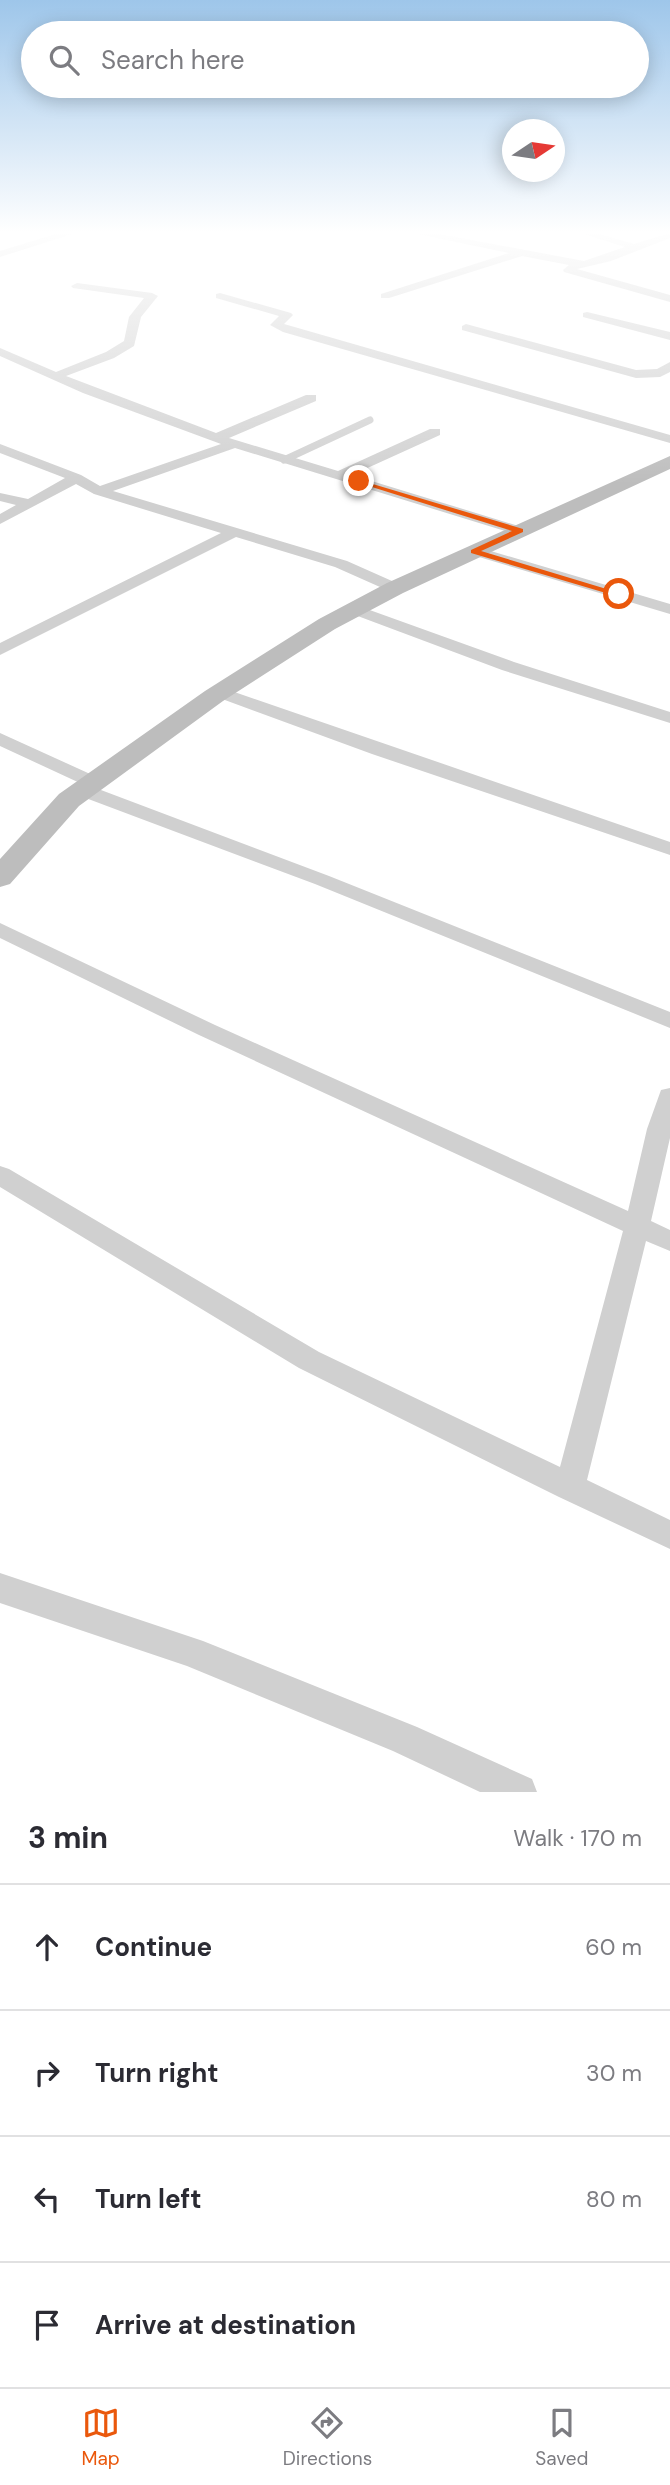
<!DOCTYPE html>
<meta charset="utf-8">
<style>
:root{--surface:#fff;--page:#f2f2f3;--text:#2b2b33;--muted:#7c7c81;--line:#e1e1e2;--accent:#ea580c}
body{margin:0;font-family:"DM Sans",sans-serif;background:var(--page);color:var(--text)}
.compass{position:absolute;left:502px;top:119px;width:63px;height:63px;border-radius:50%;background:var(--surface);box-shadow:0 4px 18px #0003;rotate:77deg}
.stop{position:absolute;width:21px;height:21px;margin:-16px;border:5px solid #ea580c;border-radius:50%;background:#fff}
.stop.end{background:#ea580c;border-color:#fff;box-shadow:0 2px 7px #0008}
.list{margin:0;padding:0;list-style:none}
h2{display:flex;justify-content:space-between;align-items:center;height:91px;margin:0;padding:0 28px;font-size:30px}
h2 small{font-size:23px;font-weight:400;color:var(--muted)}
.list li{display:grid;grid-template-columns:46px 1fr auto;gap:21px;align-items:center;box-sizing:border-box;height:126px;padding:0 28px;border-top:2px solid var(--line)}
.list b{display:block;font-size:26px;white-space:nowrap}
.list em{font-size:23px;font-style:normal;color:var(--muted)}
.icon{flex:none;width:38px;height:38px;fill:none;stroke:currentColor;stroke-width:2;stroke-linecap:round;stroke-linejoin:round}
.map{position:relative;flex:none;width:670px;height:1792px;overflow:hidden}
.search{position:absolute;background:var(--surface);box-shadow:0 4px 18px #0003;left:21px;right:21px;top:21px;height:77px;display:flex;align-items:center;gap:18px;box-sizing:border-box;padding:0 24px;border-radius:38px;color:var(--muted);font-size:26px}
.sheet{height:595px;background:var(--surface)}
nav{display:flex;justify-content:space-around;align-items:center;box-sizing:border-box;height:98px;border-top:2px solid var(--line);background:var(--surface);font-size:19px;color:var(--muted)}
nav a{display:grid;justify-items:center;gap:4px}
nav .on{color:var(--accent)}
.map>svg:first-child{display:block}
</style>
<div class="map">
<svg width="670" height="1792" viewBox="0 0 670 1792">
<rect width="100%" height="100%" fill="#fff"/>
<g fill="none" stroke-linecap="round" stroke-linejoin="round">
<path stroke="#d0d0d0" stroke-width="7" d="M284,460L370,420"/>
<path fill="#d0d0d0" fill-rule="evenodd" d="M59,233H75L0,257V251Z
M413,233H434L584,261L625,247L580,233H596L634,244L670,233V238L611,261L577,269L670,295V302L564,272L563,270L569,265L522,256L389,298H381V294L509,253Z
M77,283L152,293L158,296L141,317L134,346L114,358L66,376L216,433L306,395H316V401L229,438L338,471L430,429H440V435L352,475L525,528L528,531L525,534H515L235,448L113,491L347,561L401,585L403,588L401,591H389L335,567L236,537L0,655V643L221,533L94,494L76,484L0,524V514L16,505L0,501V493L28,499L65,478L0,453V444L81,475L100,486L221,444L83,393L0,356V348L56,372L106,352L124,341L129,317L144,298L73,288L71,286Z
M220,293L291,313L293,315L284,324L291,326L670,435V443L283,332L270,325L279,316L216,298V294Z
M587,312L670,332V340L583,317V313Z
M466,324L636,370L657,369L670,362V372L660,377L636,378L462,330V326Z
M474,546L670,604V614L469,554L466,551Z
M353,604L514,662L670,712V723L502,670L347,612L345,609L347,606Z
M220,687L670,842V855L372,754L214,696L211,692L214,688Z
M0,733L99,778L102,782L93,787L329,876L670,1012V1028L315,884L75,794L72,790L82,784L0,746Z
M0,923L215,1025L628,1211L647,1129L661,1090L670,1088V1138L651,1221L670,1230V1251L646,1241L587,1480L670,1520V1549L559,1497L299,1368L0,1187V1166L9,1169L319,1352L560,1467L623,1231L199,1035L0,938Z
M0,1573L203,1641L417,1727L532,1779L537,1792H480L393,1751L187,1666L0,1603Z"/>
<path fill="#bdbdbd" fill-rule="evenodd" d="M670,456V469L403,593L335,629L223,701L79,806L10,884L0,887V859L59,794L205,691L319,619L387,583Z"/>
</g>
<linearGradient id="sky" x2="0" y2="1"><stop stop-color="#9ec6ea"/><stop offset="0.48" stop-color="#fff"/><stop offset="1" stop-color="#fff" stop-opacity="0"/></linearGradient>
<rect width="670" height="484" fill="url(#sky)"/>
<path fill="#ea580c" d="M356,479L523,529V532L481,551L623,594L616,596L471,553V550L512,531L356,482Z"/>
</svg>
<svg class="compass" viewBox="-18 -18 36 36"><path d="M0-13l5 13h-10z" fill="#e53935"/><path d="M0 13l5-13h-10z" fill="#7c7c81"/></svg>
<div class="stop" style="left:619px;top:594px"></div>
<div class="stop end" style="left:359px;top:481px"></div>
<div class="search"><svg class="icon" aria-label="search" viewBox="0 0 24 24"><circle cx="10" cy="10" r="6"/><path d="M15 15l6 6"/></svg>Search here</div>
</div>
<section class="sheet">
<h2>3 min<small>Walk · 170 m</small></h2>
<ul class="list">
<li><svg class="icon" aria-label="ahead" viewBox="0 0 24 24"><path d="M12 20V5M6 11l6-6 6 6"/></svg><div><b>Continue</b></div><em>60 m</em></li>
<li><svg class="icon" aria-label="right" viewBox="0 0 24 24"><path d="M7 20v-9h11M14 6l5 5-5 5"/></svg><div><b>Turn right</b></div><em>30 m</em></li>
<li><svg class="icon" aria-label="left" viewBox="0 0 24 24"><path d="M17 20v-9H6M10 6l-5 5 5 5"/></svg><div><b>Turn left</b></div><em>80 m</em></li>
<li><svg class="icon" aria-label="arrive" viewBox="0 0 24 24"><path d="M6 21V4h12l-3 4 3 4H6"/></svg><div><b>Arrive at destination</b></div></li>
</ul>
</section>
<nav>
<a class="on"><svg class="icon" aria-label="map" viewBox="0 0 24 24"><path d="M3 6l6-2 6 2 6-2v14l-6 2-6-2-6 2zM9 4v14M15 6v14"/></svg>Map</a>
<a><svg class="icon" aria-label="directions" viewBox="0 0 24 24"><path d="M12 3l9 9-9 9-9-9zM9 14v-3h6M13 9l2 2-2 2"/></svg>Directions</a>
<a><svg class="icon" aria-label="saved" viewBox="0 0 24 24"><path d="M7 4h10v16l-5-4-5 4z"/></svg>Saved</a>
</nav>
